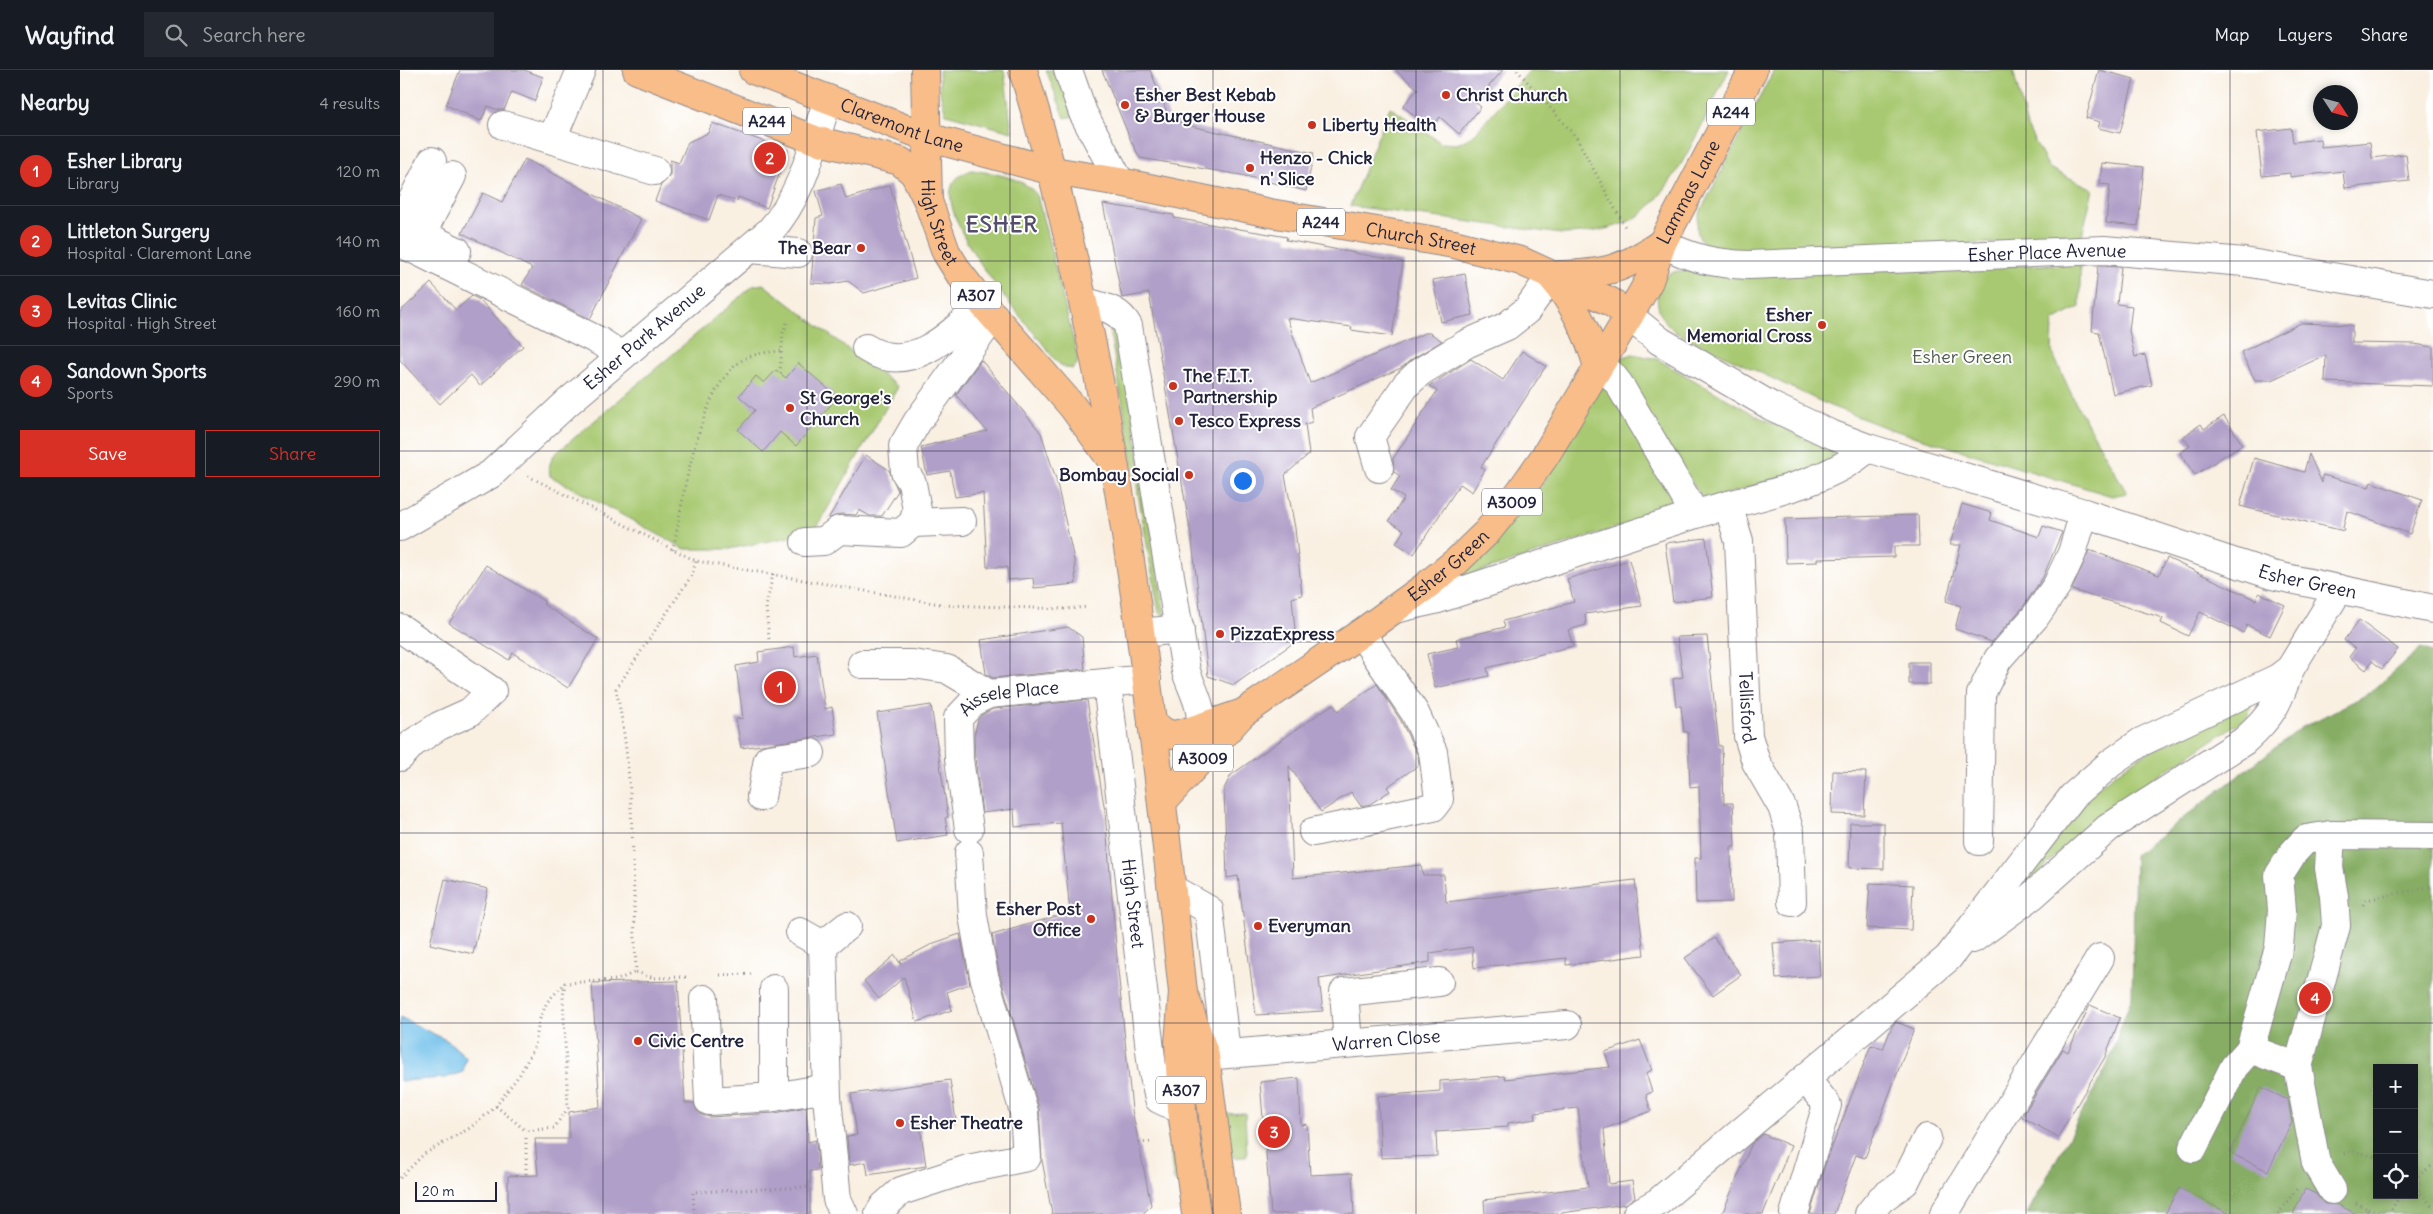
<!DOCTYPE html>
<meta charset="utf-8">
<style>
:root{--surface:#171b24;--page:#242831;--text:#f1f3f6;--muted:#9ea1a6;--line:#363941;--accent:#d93025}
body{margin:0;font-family:Delius,sans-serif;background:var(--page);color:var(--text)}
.controls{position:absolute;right:15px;bottom:15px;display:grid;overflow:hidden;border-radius:0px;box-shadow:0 2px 8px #0003}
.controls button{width:45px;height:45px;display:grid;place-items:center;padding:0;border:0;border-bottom:1px solid var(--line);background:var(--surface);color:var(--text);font:25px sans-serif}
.compass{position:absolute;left:1913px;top:15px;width:45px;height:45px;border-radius:50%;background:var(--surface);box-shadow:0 2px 8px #0003;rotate:126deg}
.scale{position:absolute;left:15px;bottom:12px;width:82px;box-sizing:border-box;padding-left:5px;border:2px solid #22223b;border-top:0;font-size:14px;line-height:18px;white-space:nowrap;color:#22223b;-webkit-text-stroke:4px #fff;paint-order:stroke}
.you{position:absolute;left:842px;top:410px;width:18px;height:18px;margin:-12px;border:4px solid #fff;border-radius:50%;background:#1a73e8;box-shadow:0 0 0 8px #1a73e833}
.badge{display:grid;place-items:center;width:32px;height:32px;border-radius:50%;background:var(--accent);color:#fff;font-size:16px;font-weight:700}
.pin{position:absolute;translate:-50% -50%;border:2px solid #fff;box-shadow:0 1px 5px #0006}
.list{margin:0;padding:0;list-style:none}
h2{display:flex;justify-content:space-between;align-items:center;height:65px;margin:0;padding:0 20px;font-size:21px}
h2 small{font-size:16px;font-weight:400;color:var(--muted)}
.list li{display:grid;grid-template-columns:32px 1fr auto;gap:15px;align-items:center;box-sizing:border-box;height:70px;padding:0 20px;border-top:1px solid var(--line)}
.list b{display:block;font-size:19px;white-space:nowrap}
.list p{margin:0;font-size:16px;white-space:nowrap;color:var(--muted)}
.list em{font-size:16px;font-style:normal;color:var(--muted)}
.actions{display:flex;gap:10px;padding:15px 20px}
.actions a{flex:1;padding:11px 0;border:1px solid var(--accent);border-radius:0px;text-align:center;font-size:18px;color:var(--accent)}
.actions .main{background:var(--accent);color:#fff}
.icon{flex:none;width:28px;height:28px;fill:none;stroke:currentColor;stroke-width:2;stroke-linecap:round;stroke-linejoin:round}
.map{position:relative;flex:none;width:2033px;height:1144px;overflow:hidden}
header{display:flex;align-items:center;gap:30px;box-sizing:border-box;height:70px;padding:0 25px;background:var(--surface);border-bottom:1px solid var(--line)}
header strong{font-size:24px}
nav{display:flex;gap:28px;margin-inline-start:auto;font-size:18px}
.search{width:350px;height:45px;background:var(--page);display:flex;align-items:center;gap:12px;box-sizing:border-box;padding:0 18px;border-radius:0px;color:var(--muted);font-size:19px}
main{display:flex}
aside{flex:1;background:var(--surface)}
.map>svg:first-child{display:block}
</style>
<header>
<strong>Wayfind</strong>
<div class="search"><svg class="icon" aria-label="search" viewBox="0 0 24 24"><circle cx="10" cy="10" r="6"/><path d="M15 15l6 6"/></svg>Search here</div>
<nav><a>Map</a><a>Layers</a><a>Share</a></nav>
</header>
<main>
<aside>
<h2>Nearby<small>4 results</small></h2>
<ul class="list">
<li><span class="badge">1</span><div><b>Esher Library</b><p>Library</p></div><em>120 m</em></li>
<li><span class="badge">2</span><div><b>Littleton Surgery</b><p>Hospital · Claremont Lane</p></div><em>140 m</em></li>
<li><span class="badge">3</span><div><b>Levitas Clinic</b><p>Hospital · High Street</p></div><em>160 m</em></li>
<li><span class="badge">4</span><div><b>Sandown Sports</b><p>Sports</p></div><em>290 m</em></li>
</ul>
<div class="actions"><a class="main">Save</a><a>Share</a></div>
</aside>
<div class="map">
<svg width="2033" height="1144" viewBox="0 0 2033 1144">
<rect width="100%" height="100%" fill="#fff"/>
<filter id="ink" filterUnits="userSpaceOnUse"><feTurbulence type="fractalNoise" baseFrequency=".02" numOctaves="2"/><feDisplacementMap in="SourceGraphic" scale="10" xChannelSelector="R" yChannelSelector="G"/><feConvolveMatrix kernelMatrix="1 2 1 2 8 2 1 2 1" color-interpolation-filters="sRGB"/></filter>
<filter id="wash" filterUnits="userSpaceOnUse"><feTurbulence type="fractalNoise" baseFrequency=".0096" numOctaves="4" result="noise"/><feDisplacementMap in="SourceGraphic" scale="20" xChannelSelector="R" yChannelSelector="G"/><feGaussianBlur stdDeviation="1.12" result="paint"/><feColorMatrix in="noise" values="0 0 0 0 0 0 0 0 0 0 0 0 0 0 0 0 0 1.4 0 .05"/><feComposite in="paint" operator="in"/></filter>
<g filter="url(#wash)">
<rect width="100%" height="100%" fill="#f9f0e2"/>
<path fill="#a8c971" stroke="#657656" d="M539,0H604L612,62L546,44L540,22Z
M646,0H657L674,46L665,48Z
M1130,0H1329C1307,42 1280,110 1245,141C1226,158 1187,164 1162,164L950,136L990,37L1041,73L1057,74L1073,66Z
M1374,0H1613L1627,57L1649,98L1693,119L1681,170L1324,182C1302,174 1293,170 1299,144Z
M572,100C594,104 622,106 637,125L678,288L677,294L673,299C669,298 664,298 662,296C653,290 646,277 639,269C614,239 545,159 551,120C552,109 563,103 572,100Z
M1680,194V237L1653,251L1652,282L1675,332L1727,423L1712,426L1487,358L1428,335L1275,262C1271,257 1265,252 1262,247C1253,230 1256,202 1280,201C1289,201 1298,203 1307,203Z
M363,214L498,317L414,462L329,479H285L150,406L149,397L153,386L353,216Z
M717,250L765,546L759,543L710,262L709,254Z
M1233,284L1257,289L1355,345L1432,381L1434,388L1431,394L1309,429L1301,426L1220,303L1216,295L1221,288Z
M1201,316L1208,319L1275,431L1272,440L1035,516L1082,487L1142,416Z
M1851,633L1849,646L1732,723L1670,771L1612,831L1649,767L1693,720L1737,688Z
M845,1043L847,1086L835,1088L831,1085L824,1044Z
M768,1050L770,1051L779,1109L775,1112L773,1107Z"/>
<path fill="#86ad63" stroke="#54684f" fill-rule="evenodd" d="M2021,578L2033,583V1144H1627L1707,996L1732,926L1735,785L1901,658L1970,623ZM1977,998H2014V1125H1977Z"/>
<path fill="#6fc0ea" stroke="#487192" d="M0,947L48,971L66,987L63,1002L45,1008L0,1011Z"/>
<g id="blocks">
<path fill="#b09fc8" d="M60,0H124L143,7L135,31L112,22L104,40H98L88,36L81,51L46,35Z
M702,0H750L770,49L795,57L914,83L906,121L841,105L740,88L731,71Z
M995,0H1103L1075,32L1081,37L1059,64L1040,47L1030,59L1003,36L1018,19Z
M1699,0L1734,9L1720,63L1698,58L1700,52L1686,48Z
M312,53L388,80L367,138L338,127L337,131L318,125L309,150L255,131L261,115L270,106V90L279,93L288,72L308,63Z
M1891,58L1893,72L1920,69L1921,77L1970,72L1972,88L2006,84L2009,111L1945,118L1943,101L1890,107V103L1862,106L1857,62Z
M125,89L241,149L190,249L122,215L132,198L62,163L83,123L102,132Z
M1702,93L1744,97L1738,156L1706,153L1710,115L1700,114Z
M441,114L446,129L490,115L516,208L464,223L448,211L431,214L411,213L416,148L423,146L416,121Z
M703,134L774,145V148L887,167L886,170L1003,192L992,266L951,260L952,257L887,248L910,313L1025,263H1030L1042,271L1012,289L1001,298L910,338L912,352L905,354L909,384L885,405L895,458L902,525L892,528L896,571L834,615L808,606L792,471L749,223L722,228Z
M1698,196L1721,197L1717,234L1732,236L1729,261L1735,287L1745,285L1752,315L1713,324L1699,262L1692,261Z
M1065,204L1073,245L1041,252L1033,210Z
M31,213L56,240L72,226L80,230L123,276L80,316L71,305L40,334L0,290V242Z
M1901,253L1952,255V273L2014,274L2033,277V316L1925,312L1926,285L1871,310H1855L1841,282Z
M1122,281L1146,296L1081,397L1085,400L1072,422L1060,414L1014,484L996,473L1004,460L989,451L1004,428L991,420L1000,406L994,402L993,389L1037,321L1029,316L1071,289L1103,310Z
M581,290L641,363L656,409L674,490L676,514L634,518L633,508L608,510L607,497H587L583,423L555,427L550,401L527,405L521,377L587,361L556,325Z
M398,293L434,324L430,328L434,331L396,376L380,362L363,382L338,360L355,340L339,326L356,306L364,313L376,300L386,308Z
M1824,346L1842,374L1795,405L1780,383L1790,376L1783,367L1801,354L1804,359Z
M1909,384L1922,413V405L1969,417L1971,412L2022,430L2010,464L1947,441L1943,458L1944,461L1840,436L1854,388L1904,402Z
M466,385L489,400L498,421L482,446H470L459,440L456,445L440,444L428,449Z
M1562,434L1592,443L1590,450L1639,467L1643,456L1662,462L1643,507L1623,537L1592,572L1555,559L1561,536L1546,531L1561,475H1550Z
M1518,445L1519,476H1494V487L1417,489V492L1386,493L1385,449Z
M1306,468L1313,527L1273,532L1265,473Z
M1689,480L1759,505L1767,488L1856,530L1859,523L1885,535L1870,566L1847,555L1843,563L1800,542L1788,566L1761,553L1763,548L1672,520Z
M1229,490L1242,536L1185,544L1186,555L1168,560L1173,576L1087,598L1089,606L1035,618L1027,584L1058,577L1056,569L1105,557L1103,551L1174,532L1167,509Z
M86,495L145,532L143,534L198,569L168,618L113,583L109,590L49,553Z
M1959,550L1998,579L1982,599L1972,591L1966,600L1949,587L1955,579L1944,570Z
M668,557L682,567L685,599L593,608L586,604L581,570Z
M1307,566L1319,676H1322L1324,733H1333L1335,777H1331L1332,832L1296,833L1295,788H1301L1299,716L1290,717L1288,662H1284L1281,636H1276L1273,609L1283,607L1277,567Z
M394,577L395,587L417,584L425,639L432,637L436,664L341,678L336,649L343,648L336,596L359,592L358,582Z
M1509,592H1530V614H1509Z
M977,614L1001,651L1018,686L1019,695L987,717L990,721L970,734L961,736L951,722L921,742L889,696L893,808L1021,795L1023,805H1044L1046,832L1235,810L1244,885L1166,895V888L1074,898L1072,877L1030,883V892L919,909L923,941L856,945L838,806L827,808L824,719L831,705L933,634L938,641Z
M687,630L705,742L718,900L732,1040L751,1135L743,1144H652L642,1090L639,1038L599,902L592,865L670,842L661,753L615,757L614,739L582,743L575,688L574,665L578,650L583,644L593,639Z
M531,635L548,747L545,748L548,765L497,773L477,643Z
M1433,701L1466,702L1464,745L1432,744Z
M1450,753H1484V799L1449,798Z
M45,809L88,819L73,884L30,874Z
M1470,813L1513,815L1511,860L1467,858Z
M560,864L570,914L547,922L552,940L517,952L504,907L479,929L464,911L495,885L501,895L500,891L534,873Z
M1314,868L1341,905L1313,925L1285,888Z
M1418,870L1420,906L1376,909L1373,873Z
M278,911L285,1033H294L296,1040L302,1045L310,1047L375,1043L406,1037L408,1072L416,1070L418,1100L410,1101V1144H108V1106L138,1105L135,1069H169V1042L200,1037L192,913Z
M1690,935L1720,948L1705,987L1658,1067L1622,1047L1663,979L1668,982Z
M1496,952L1514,959L1465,1088L1456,1085L1434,1144H1410L1424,1098L1471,975L1483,979L1492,956Z
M1240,970L1252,1000L1246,1003L1252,1022L1246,1025L1251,1041L1204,1059L1209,1114L1232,1111L1235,1127L1226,1134L1154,1144H1085L1084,1130L1188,1117L1178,1038L1135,1043L1136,1049L1108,1053V1057L1036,1062L1037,1086L981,1088L978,1026L1040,1021V1011L1104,1006L1105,1009L1210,997L1205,982Z
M899,1008L901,1055L907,1054L910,1105L952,1103L954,1144H871L860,1012Z
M550,1010L556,1051L520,1056L526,1096L468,1105L466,1092L449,1095L447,1066L457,1065L451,1024Z
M1861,1017L1888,1030L1892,1052L1868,1101L1830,1083Z
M1363,1064L1391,1076L1363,1144H1322L1352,1073Z
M1779,1118L1830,1144H1765Z
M1905,1119L1916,1124L1925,1134H1937L1956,1144H1893Z"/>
</g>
</g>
<g filter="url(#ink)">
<use href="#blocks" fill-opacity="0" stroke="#8e898e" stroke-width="1"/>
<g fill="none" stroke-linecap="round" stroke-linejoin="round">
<defs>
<g id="minor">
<path d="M668,0L683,43L720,112"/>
<path d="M103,55L255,101"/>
<path d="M152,69L181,0"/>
<path d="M52,106L24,159L26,166L57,181"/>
<path d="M0,155L32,91"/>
<path d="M0,170L1,173L199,271L222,286"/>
<path id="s1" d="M1262,173C1291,189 1317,194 1349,195L1704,180L1844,192L2033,224"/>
<path d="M350,179L398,183"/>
<path d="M685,232C703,237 719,239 728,256L786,601C792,620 804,638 800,658"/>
<path id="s2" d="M1229,246L1260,271L1371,336L1428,363L1468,378L1684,443L1872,505L2033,539"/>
<path d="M466,278C511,307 553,262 583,234"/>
<path d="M1198,297L1211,304L1219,314L1295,444"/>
<path d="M979,398L970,367L1006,315L1020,302L1066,274L1107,256L1127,240L1151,206"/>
<path id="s3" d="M1328,435L1339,471L1348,666L1356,692L1382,737L1390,762L1392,832"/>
<path d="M513,453L562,451"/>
<path id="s4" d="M0,457L91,404L167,333L370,161C403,125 413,74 428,29"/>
<path d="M405,472L424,471L439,460L501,463L513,453L517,440L512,413L505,402L503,376L517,352L594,246"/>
<path d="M994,539L1038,529C1123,501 1208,472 1293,445C1349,427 1425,417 1468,378"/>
<path d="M0,558L92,621L70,642L39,656L13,673L0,687"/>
<path d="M741,563L780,559"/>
<path d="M462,594H513L547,599L589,624"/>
<path id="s5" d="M707,613L752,997L759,1029L782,1040"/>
<path d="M361,727L368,689L411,683"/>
<path id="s6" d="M569,759L559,689L558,648L574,631L589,624L747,609"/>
<path d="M913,762L1033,737L1039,729L1033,682L1015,643L961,563"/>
<path d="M1579,771L1581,624L1598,589L1635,547L1657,515L1672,483L1684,443"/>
<path d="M772,819L809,840L826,982"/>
<path d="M400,862L423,875L427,1027L437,1129L444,1144"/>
<path d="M1573,869L1632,826L1708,758L1844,671C1873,645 1877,635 1890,599"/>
<path d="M423,875L447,856"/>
<path d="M374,919V1027"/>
<path d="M304,929L309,1031L374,1027L415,1020L427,1027"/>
<path d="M948,973L944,922L1039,912"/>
<path d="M1850,979L1898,997L1936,856L1934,826L1929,798L1931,765"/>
<path id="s7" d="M805,986L1167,955"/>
<path d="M1898,997L1916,1093L1932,1120"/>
<path d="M1793,1078L1834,997L1850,979L1879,877L1882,840L1879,805L1893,783L1906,769L1931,765L2033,766"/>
<path d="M479,1144L484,1136L501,1121L568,1099L627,1087L624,1042L584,906L573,846L569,783"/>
<path d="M1237,1144L1258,1132L1548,888L1673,726L1711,693L1741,672L1878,608L1890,599L1939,519"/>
<path d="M1394,1144L1427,1035L1406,1009"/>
<path d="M1469,1144L1481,1129L1505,1112L1527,1068"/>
<path d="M1544,1144L1700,888"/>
</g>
<g id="major">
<path d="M237,0L415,70L500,91L514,103L528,131"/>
<path id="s8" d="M353,0L527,67L653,101L720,112L870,143L1054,174L1121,191L1211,232L1229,246"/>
<path id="s9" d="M525,0L528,131L546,182L559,203L583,234L672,336L710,388"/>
<path d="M623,0C715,300 749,611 783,922L779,973L782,1040L796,1144"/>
<path d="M1160,205C1206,204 1224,199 1262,173"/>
<path d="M1151,206C1174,233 1188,262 1198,297"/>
<path id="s10" d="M752,653L764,662L772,665L784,663L843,643L961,563L1022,519L1057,491L1087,462L1119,423L1145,386L1229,246L1249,211L1262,173L1353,0"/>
<path d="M762,732L842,644"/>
<path d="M786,930L805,986L826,1144"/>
</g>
</defs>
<use href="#minor" stroke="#8e898e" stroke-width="30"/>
<use href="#major" stroke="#8e898e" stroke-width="30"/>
<path stroke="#8e898e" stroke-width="3" stroke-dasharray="1 4" stroke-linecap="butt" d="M1117,0L1176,67L1225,157
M380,303L383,263L388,250
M128,406L296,491L545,535L666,539L688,537
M273,480C284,428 296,323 341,291C352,283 369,282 381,281
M369,569L366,537L373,504
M1963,835L1966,830L2033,816
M320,905L351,904
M286,907L254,908L236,902C232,808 236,710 216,619L292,505L296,491
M96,1036L126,1061
M739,1073L750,1072
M1944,1084L1952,1081L1977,1087
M126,1104V1061L154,1058L168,1038L163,927L165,913L217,910L236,902
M0,1108L24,1084L70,1058L96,1036L120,1004L135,976L139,951L147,932L164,914
M2014,1109L2033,1095
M2014,1116L2033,1137
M1956,1133L1968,1139L1965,1144
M1968,1139L1987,1144
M294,1144L293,1122L409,1117
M1878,1144L1898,1117
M1989,1144L2000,1125"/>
<use href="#minor" stroke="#fff" stroke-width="28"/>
<use href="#major" stroke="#f8bd89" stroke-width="28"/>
</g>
</g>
<path fill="none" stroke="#22223b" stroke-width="1" stroke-opacity="0.55" d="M203,0V1144M407,0V1144M610,0V1144M813,0V1144M1016,0V1144M1220,0V1144M1423,0V1144M1626,0V1144M1830,0V1144M0,191H2033M0,381H2033M0,572H2033M0,763H2033M0,953H2033"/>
<g fill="#c8321e" stroke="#fff" stroke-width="2">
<circle cx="1046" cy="25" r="5"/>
<circle cx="725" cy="35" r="5"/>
<circle cx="912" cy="55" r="5"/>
<circle cx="850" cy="98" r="5"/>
<circle cx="461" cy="178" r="5"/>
<circle cx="1422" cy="255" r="5"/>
<circle cx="773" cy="316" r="5"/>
<circle cx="390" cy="338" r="5"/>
<circle cx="779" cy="351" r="5"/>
<circle cx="789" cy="405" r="5"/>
<circle cx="820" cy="564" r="5"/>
<circle cx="691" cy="849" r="5"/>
<circle cx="858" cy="856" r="5"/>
<circle cx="238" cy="971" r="5"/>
<circle cx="500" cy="1053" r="5"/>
</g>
<g text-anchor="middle" stroke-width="4" stroke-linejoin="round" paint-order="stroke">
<g fill="#fff" stroke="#646476" stroke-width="1">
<rect x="1307" y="28.5" width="48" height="27" rx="4"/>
<rect x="343" y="37.5" width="48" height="27" rx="4"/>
<rect x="897" y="138.5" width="48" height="27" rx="4"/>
<rect x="551" y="211.5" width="50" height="27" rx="4"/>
<rect x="1082" y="418.5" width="60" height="27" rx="4"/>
<rect x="773" y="674.5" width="60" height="27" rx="4"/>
<rect x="756" y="1006.5" width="50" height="27" rx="4"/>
</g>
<g font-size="16" font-weight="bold" fill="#22223b">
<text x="1331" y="48">A244</text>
<text x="367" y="57">A244</text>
<text x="921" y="158">A244</text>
<text x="576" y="231">A307</text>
<text x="1112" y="438">A3009</text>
<text x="803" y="694">A3009</text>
<text x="781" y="1026">A307</text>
</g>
<g font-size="18" font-weight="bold" fill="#22223b" stroke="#fff" text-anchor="start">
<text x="735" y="31">Esher Best Kebab<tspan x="735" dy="21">&amp; Burger House</tspan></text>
<text x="1056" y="31">Christ Church</text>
<text x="922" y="61">Liberty Health</text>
<text x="860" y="94">Henzo - Chick<tspan x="860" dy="21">n' Slice</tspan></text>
<text x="451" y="184" text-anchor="end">The Bear</text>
<text x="1412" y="251" text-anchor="end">Esher<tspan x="1412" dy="21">Memorial Cross</tspan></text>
<text x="783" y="312">The F.I.T.<tspan x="783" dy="21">Partnership</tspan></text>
<text x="400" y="334">St George's<tspan x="400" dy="21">Church</tspan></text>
<text x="789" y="357">Tesco Express</text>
<text x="779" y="411" text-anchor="end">Bombay Social</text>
<text x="830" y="570">PizzaExpress</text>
<text x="681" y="845" text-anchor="end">Esher Post<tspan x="681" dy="21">Office</tspan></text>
<text x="868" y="862">Everyman</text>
<text x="248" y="977">Civic Centre</text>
<text x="510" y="1059">Esher Theatre</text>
</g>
<g font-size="18" fill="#22223b" stroke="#fff">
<text dy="6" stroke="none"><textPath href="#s8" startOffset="159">Claremont Lane</textPath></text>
<text dy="6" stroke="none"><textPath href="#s10" startOffset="799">Lammas Lane</textPath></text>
<text dy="6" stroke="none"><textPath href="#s9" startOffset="154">High Street</textPath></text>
<text dy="6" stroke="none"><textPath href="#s8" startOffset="691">Church Street</textPath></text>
<text dy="6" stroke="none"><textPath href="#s1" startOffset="389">Esher Place Avenue</textPath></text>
<text dy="6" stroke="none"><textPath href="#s4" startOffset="311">Esher Park Avenue</textPath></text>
<text dy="6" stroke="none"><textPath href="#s10" startOffset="351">Esher Green</textPath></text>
<text dy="6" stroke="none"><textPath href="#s2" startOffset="734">Esher Green</textPath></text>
<text dy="6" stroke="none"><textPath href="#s6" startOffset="170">Aissele Place</textPath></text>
<text dy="6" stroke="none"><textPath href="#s3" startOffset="204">Tellisford</textPath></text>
<text dy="6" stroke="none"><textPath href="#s5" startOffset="222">High Street</textPath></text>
<text dy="6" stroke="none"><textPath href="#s7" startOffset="182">Warren Close</textPath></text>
</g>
<g font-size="18" fill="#515c4e" stroke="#fff">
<text x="1562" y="293">Esher Green</text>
</g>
<g font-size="22" font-weight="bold" letter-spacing="1" fill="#544e6c" stroke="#fff">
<text x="602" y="162">ESHER</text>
</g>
</g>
</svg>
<div class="controls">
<button>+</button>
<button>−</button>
<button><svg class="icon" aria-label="locate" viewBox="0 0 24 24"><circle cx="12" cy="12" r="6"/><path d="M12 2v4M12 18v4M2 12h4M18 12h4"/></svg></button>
</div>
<svg class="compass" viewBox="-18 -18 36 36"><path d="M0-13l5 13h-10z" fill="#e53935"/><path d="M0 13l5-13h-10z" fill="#9ea1a6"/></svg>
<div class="scale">20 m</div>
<div class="you"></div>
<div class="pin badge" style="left:380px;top:617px">1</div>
<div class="pin badge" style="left:370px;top:88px">2</div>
<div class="pin badge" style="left:874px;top:1062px">3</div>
<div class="pin badge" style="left:1915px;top:928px">4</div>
</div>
</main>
